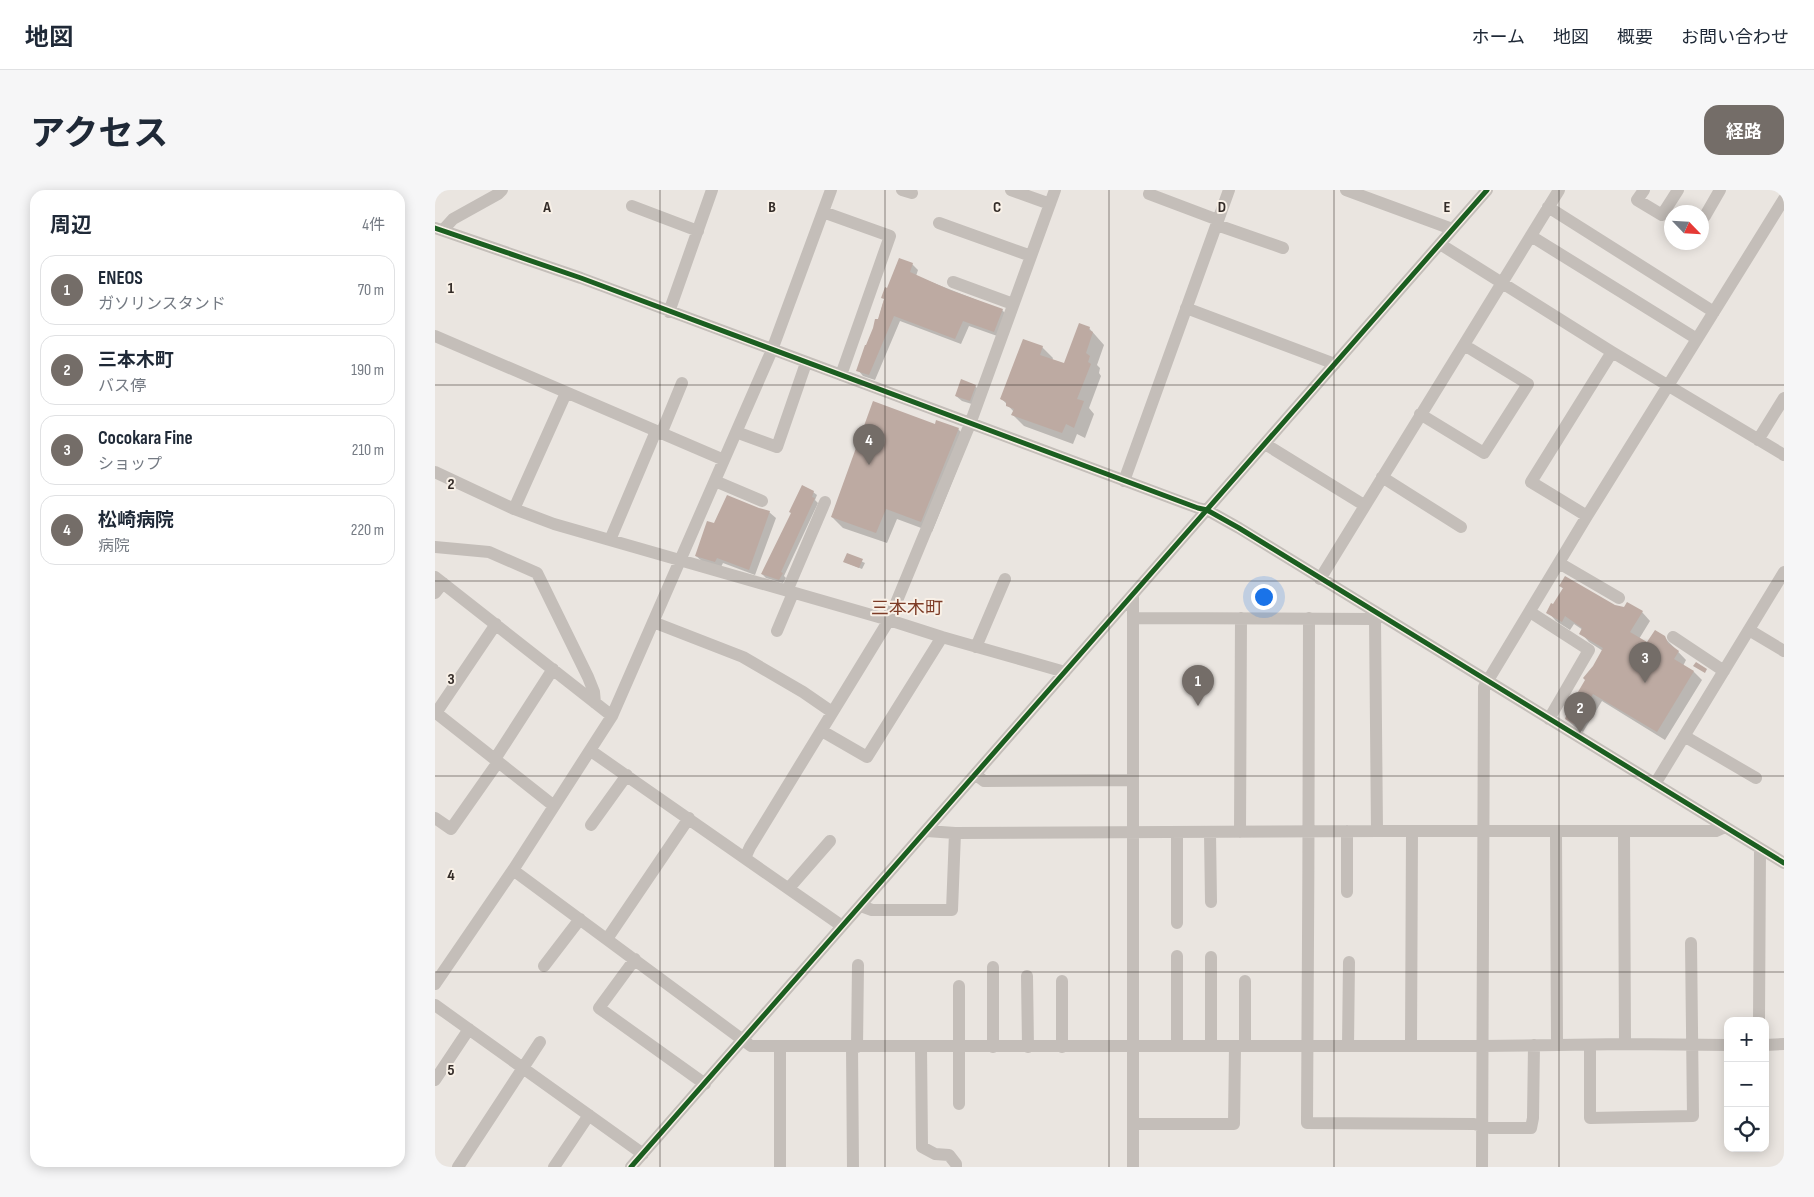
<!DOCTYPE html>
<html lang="ja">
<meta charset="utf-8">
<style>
:root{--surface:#fff;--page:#f6f6f7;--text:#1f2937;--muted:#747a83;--line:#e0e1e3;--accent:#746d68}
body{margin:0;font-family:"Sofia Sans Condensed","Noto Sans JP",sans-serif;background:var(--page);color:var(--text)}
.controls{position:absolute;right:15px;bottom:15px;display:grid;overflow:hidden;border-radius:10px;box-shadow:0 2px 12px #0003}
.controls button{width:45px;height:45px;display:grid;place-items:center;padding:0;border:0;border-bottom:1px solid var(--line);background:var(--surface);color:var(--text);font:25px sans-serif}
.compass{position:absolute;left:1229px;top:15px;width:45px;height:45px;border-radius:50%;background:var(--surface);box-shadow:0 2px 12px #0003;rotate:115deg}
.you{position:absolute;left:828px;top:406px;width:18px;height:18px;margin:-12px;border:4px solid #fff;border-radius:50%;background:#1a73e8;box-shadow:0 0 0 8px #1a73e833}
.badge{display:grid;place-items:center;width:32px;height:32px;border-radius:50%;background:var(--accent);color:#fff;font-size:16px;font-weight:700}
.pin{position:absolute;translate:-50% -41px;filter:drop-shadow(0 1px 2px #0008)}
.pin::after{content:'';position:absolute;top:26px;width:18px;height:15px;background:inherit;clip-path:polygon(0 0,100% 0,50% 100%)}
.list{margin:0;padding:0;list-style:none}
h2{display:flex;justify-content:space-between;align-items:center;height:65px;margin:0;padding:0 20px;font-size:21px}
h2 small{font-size:16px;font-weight:400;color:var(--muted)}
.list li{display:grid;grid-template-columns:32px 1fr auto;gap:15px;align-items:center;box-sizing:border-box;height:70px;margin:0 10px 10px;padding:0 10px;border:1px solid var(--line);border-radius:15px}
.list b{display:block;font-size:19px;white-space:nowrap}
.list p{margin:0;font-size:16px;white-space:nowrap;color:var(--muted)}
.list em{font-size:16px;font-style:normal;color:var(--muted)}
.icon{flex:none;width:28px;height:28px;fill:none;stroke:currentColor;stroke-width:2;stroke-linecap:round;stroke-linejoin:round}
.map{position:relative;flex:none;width:1349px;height:977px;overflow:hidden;border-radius:15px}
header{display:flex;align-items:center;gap:30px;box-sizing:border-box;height:70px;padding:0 25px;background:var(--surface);border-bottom:1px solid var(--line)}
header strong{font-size:24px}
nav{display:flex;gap:28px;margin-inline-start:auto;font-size:18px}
.intro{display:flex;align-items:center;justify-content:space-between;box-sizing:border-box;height:120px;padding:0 30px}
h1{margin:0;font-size:35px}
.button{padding:12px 22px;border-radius:15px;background:var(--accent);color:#fff;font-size:18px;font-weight:700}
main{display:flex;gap:30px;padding:0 30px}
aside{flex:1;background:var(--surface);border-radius:15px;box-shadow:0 2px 12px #0003}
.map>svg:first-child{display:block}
</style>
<header>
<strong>地図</strong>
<nav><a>ホーム</a><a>地図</a><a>概要</a><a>お問い合わせ</a></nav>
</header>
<div class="intro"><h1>アクセス</h1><a class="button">経路</a></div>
<main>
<aside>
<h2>周辺<small>4件</small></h2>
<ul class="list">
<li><span class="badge">1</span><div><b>ENEOS</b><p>ガソリンスタンド</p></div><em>70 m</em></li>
<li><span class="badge">2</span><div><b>三本木町</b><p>バス停</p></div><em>190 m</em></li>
<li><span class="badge">3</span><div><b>Cocokara Fine</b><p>ショップ</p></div><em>210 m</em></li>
<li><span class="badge">4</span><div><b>松崎病院</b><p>病院</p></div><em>220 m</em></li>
</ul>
</aside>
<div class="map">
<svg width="1349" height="977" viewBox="0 0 1349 977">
<rect width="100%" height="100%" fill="#eae5e0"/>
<path fill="#0003" d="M477,74L483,80L481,86L567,120L573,126L565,147L534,136L526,154L465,131L440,190L428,186L423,180L443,131L452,99Z
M654,138L669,155L662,175L665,178L664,183L666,186L654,218L659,224L650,248L642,244L638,254L589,236L578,225L579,222L567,209L607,157L618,168L617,171L630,175Z
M540,196L545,201L540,215L527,211L521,206Z
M501,236L523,239L534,250L497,342L462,329L452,353L408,338L397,327Z
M378,302L382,305L380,310L383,313L349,386L351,388L348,393L331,388L327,384Z
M334,322L341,328L320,385L288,373L286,377L268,372L261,366L279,335Z
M413,365L430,373L427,379L410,372Z
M1125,396L1179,416L1207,422L1215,431L1204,449L1212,454L1229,447L1251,470L1248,476L1259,482L1267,490L1230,550L1167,511L1148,542L1140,537L1131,529L1168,461L1154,452L1146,443L1148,440L1139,434L1135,440L1121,431L1113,422L1119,416L1129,399Z"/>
<path fill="#bdaaa2" d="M464,68L478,73L475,82L515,100L568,119L559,142L528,131L520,149L459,126L434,185L421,181L430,155H431L438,138L440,129H443L449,109L446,108L450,97L452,98Z
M644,133L655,137L654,140L658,142L651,163L655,166L653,172L656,174L642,209L649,211L639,238L631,234L627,243L576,225L579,219L571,216V212L565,209L588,149L608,156L605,165L629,173Z
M526,189L541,195L535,211L520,206Z
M438,211L500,234L501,230L524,238L486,332L451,319L441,343L396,327Z
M367,295L379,301L377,307L380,308L346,382L348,383L344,390L326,384L356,323L354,322Z
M292,305L324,318L335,321L314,380L282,368L280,372L260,366L272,331L279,333Z
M412,363L428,369L424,378L408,372Z
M1130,386L1180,415L1189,417L1192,412L1208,421L1195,442L1212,452L1220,440L1230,446L1233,453L1244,461L1239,469L1259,481L1222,542L1158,504L1139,534L1130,529L1131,526L1130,524L1150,490L1148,488L1158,476L1168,458L1144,444L1147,438L1130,426L1127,432L1111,423L1116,413L1118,414L1128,398L1124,396Z
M1261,472L1272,479L1270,483L1258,476Z"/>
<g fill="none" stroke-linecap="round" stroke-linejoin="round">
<path stroke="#c4beb9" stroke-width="12" d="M467,0L477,3
M576,0L615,14
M911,0L1017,39
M1209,0L1202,10L1227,25L1243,0
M714,4L783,30
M197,16L263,41
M1113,17L1279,122
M388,22L455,46L406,185
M1270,26L1285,0
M504,33L596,66
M782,35L848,58
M0,38L146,88L763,318L772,320L804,338L1349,673
M8,40L18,29L63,4L67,0
M1096,46L1262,149
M1005,54L1177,162L1349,265
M518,92L578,114
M751,118L900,174
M234,122L277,0
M0,146L289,270
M985,224L1049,263L1093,194L1029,155
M301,242L342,257L371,173
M226,244L247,193
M1323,250L1349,208
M830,254L929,315
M0,282L79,319L119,334L454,430L507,447L630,482
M947,287L1026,337
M280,291L327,311
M689,291L794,0
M79,319L131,203
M1152,326L1096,292L1177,162
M175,350L221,241
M0,357L54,362L102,383L153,487L159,502L160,513
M1124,373L1184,408
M0,387L177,526
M885,389L1124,0
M352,401L390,312
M0,403L8,393
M698,406V977
M1095,422L1154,460L1114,529
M698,428L940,429L944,425
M874,428C873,596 874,765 872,933L1039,934L1055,938H1096L1098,928L1099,855
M940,429L942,641
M218,432L308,467L368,502L397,522
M1314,440L1349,461
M342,441L358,403
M1238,447L1289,481
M541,457L570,389
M0,522L119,616
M1,523L61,434
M387,541L432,567L507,447
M1249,546L1321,588
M156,561L407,736
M60,569L118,479
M541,585L549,591L697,590
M1220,594L1349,382
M0,628L16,639L63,572
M156,635L192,585
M492,641L520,643C661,643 803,641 944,641C1056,640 1169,642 1281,641L1290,637
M912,641V702
M805,642L806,428
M1189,642L1190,854
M775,643L776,712
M1121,643L1122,855
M310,668L315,657L454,430L535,234L620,0
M78,680L316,856H1048L1190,854L1293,855
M354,698L395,651
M426,716L437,720H517L520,643
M742,733V643
M172,749L254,628
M742,766V856
M200,769L164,818L270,894
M109,776L145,729
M558,777V857
M592,786L593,857
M627,791V857
M0,794L78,680L177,526L337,160L396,0
M524,796V914
M0,815L208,964
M1324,831L1325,659
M1155,855V928L1258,926L1256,753
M1330,855L1349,854
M776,856V767
M810,856V791
M913,856L914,772
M976,856L977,641
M345,857V977
M417,857L418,977
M422,857L423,775
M486,857L487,957L500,964L514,965L521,974V977
M0,890L34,839
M698,934H799L800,856
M23,977L105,852
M119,977L154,925
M196,977L1052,0
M1047,977L1049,497L1152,326L1349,9"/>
<defs>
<path id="cycleway" d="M0,38L146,88L763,318L772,320L804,338L1349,673
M196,977L1052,0"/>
</defs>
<use href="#cycleway" stroke="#f8f0e7" stroke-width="8"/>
<use href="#cycleway" stroke="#1b5e20" stroke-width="5"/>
</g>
<path fill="none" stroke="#342c28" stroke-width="1" stroke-opacity="0.55" d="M225,0V977M450,0V977M674,0V977M899,0V977M1124,0V977M0,195H1349M0,391H1349M0,586H1349M0,782H1349"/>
<g text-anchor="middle" stroke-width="4" stroke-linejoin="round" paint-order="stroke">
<g font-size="18" fill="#7d3c27" stroke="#f8f0e7">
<text x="472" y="424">三本木町</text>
</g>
</g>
<g font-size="16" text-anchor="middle" font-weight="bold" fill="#342c28" stroke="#f8f0e7" stroke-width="4" stroke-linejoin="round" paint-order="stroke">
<text x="112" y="22">A</text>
<text x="337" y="22">B</text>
<text x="562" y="22">C</text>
<text x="787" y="22">D</text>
<text x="1012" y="22">E</text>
<text x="16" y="103">1</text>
<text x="16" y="299">2</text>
<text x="16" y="494">3</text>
<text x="16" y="690">4</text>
<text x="16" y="885">5</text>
</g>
</svg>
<div class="controls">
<button>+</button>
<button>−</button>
<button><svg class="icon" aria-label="locate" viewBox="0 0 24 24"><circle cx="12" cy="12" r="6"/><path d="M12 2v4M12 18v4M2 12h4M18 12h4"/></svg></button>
</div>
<svg class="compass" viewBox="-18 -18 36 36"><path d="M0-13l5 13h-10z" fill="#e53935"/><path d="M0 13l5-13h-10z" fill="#747a83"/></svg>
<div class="you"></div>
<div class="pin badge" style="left:763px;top:516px">1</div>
<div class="pin badge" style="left:1145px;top:543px">2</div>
<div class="pin badge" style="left:1210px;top:493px">3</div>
<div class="pin badge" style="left:434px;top:275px">4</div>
</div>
</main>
